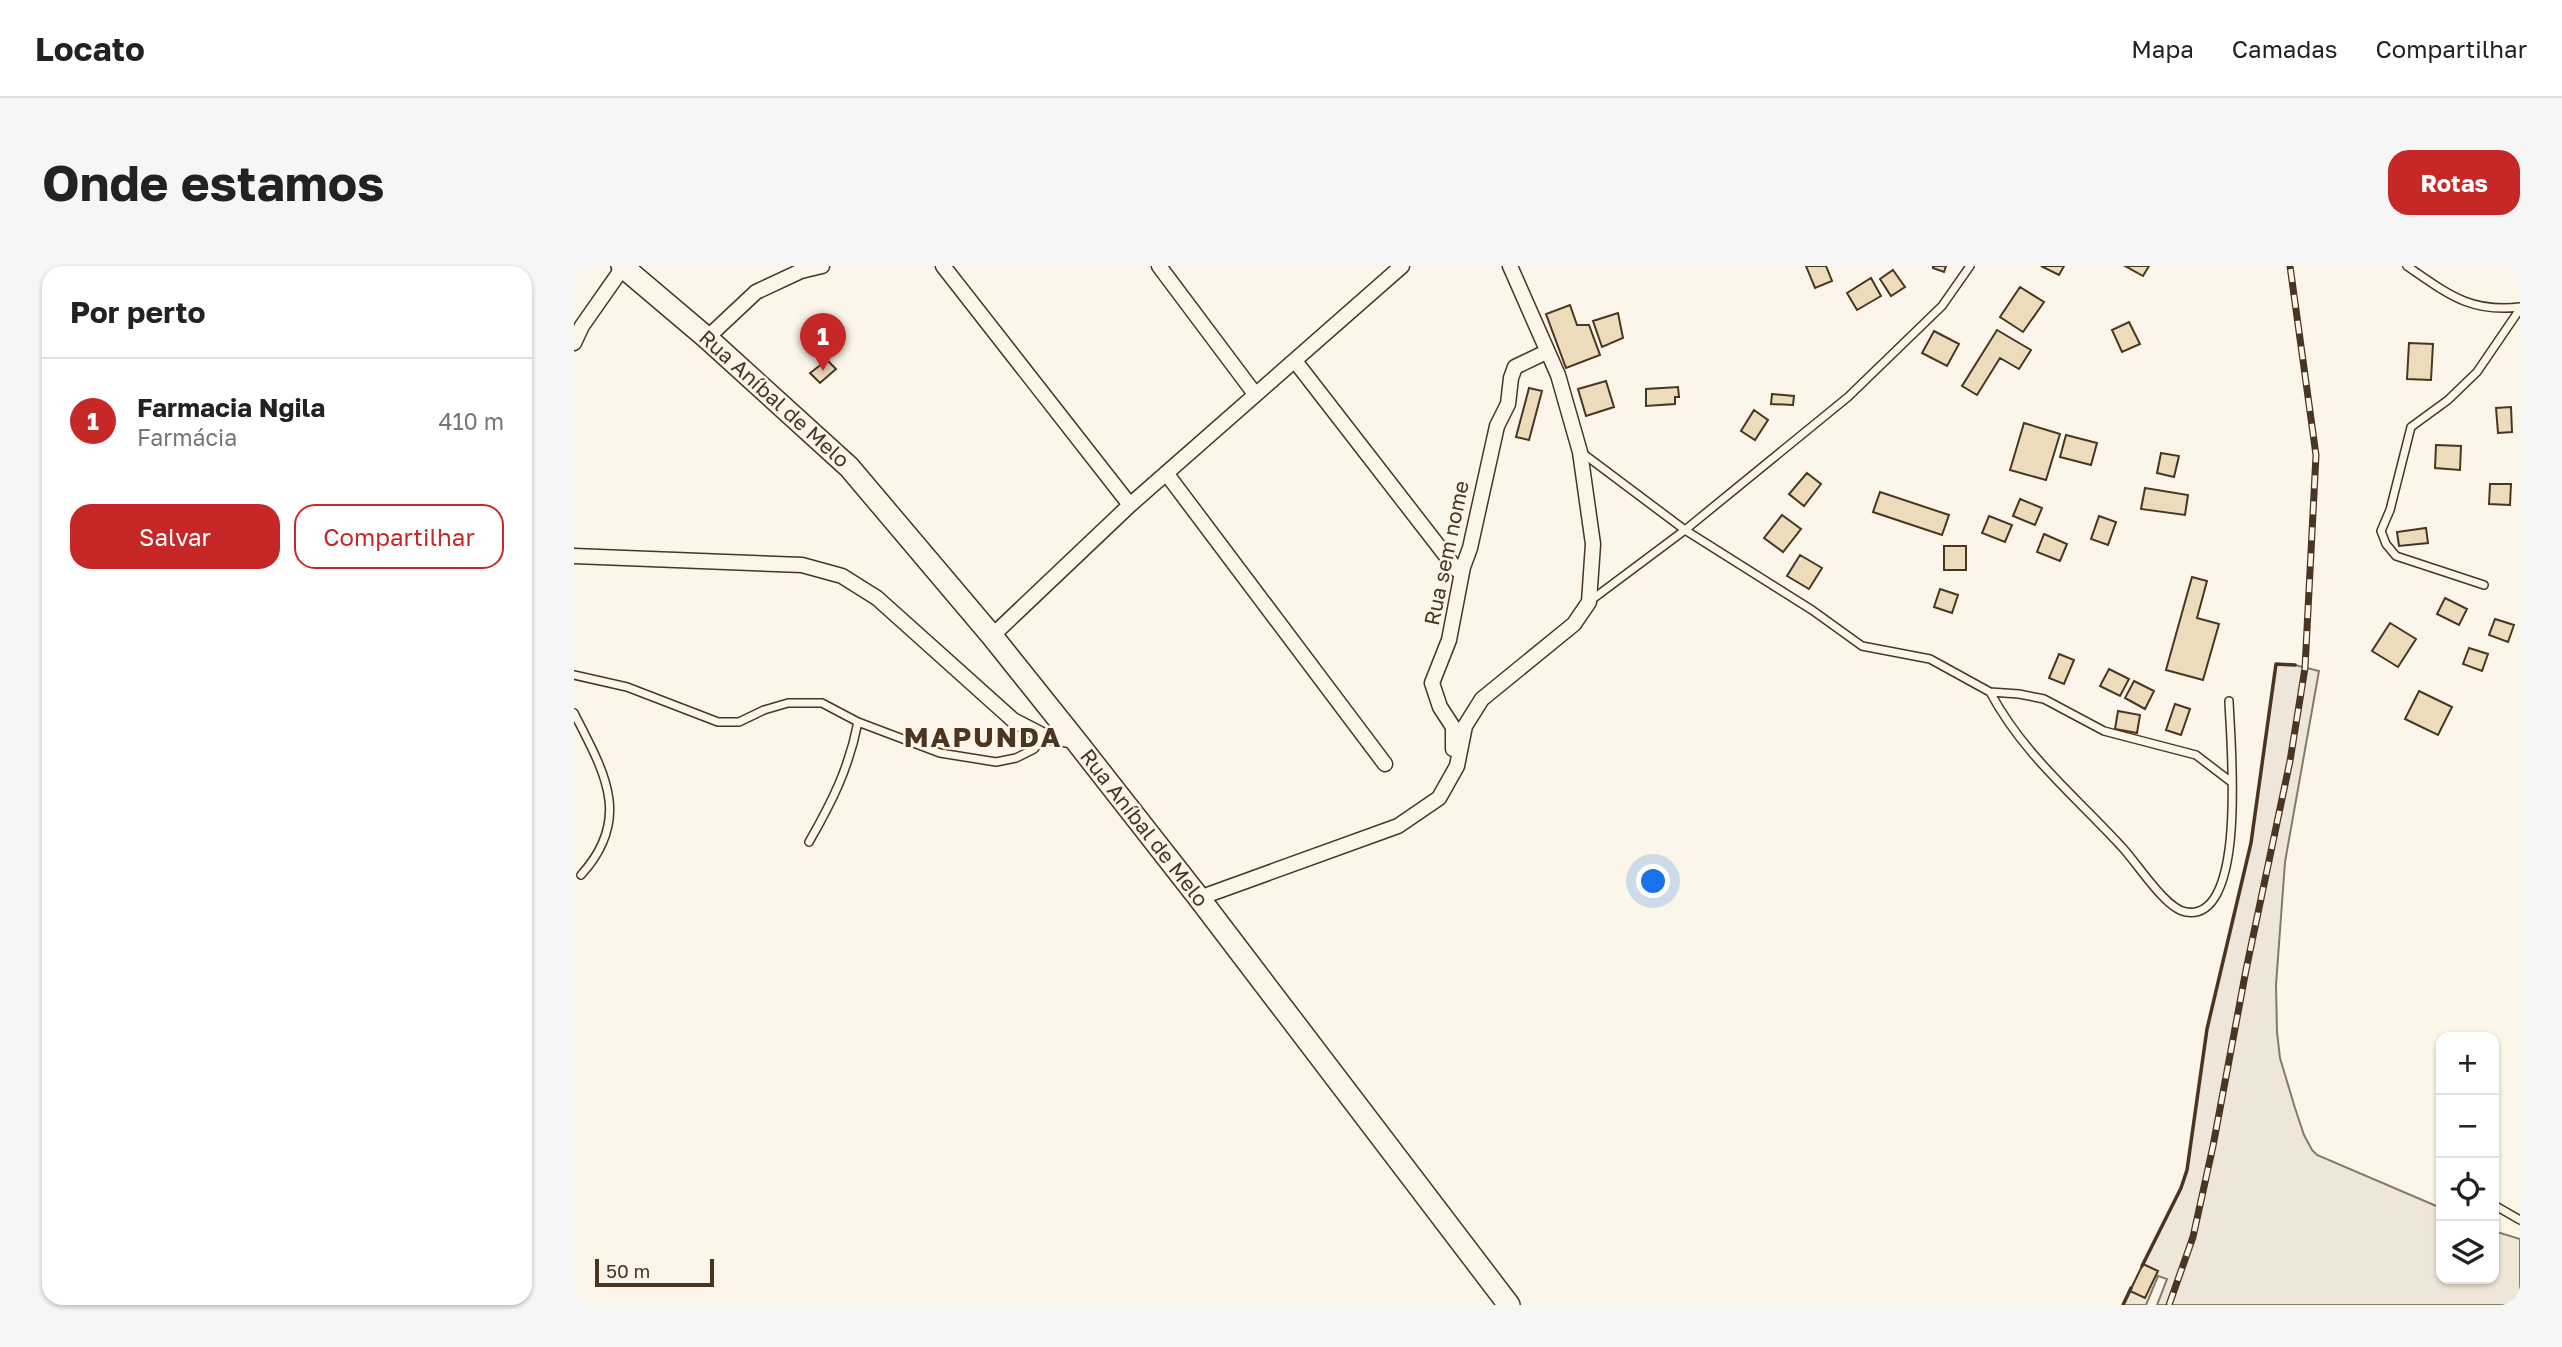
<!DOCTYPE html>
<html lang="pt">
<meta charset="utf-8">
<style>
:root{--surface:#fff;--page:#f6f6f6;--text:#222;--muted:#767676;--line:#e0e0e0;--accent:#c62828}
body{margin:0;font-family:"Golos Text",sans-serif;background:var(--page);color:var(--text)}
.controls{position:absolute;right:21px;bottom:21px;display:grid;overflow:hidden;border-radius:14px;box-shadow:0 2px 5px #0004}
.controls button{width:63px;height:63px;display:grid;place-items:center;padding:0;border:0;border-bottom:2px solid var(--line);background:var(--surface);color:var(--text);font:35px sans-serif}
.scale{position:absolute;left:21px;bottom:18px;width:119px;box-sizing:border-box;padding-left:7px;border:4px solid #4a3520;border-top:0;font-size:19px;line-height:24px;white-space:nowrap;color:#4a3520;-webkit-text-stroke:5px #fbf6e9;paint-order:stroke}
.you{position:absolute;left:1080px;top:616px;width:24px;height:24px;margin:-18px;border:5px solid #fff;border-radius:50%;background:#1a73e8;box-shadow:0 0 0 10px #1a73e833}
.badge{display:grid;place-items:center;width:46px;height:46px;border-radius:50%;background:var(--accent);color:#fff;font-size:23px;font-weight:700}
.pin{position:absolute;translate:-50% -58px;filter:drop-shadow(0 2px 4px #0008)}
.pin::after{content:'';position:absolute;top:37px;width:24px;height:21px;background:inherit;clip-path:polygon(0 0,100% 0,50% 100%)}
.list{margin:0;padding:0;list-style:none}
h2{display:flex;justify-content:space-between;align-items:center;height:91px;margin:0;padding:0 28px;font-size:30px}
h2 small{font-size:23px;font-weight:400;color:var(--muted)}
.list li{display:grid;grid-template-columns:46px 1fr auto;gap:21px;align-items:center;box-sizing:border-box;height:126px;padding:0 28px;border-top:2px solid var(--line)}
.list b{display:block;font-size:26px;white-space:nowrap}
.list p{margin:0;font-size:23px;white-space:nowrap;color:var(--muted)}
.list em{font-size:23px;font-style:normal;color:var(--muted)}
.actions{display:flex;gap:14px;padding:21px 28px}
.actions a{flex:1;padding:16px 0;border:2px solid var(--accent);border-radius:21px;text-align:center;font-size:24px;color:var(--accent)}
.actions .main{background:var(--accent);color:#fff}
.icon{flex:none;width:38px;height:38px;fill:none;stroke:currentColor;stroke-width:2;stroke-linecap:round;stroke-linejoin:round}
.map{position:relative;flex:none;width:1946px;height:1039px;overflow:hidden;border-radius:21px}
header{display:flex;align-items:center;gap:42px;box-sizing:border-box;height:98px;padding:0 35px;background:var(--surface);border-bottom:2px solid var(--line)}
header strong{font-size:33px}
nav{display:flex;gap:38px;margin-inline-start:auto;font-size:24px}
.intro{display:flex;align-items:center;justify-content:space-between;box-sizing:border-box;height:168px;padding:0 42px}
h1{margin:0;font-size:49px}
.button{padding:18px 32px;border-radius:21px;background:var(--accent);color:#fff;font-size:24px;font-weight:700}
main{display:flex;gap:42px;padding:0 42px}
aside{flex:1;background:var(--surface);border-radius:21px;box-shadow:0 2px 5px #0004}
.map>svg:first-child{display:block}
</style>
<header>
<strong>Locato</strong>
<nav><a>Mapa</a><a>Camadas</a><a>Compartilhar</a></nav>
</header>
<div class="intro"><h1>Onde estamos</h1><a class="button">Rotas</a></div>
<main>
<aside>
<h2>Por perto<small></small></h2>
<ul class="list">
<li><span class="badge">1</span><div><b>Farmacia Ngila</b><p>Farmácia</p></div><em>410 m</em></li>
</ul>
<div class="actions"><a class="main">Salvar</a><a>Compartilhar</a></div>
</aside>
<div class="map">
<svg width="1946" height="1039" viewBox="0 0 1946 1039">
<rect width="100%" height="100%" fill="#fbf6e9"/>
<path fill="#ede6d9" stroke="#887966" stroke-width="2" d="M1702,398L1721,399L1745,405L1711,596L1702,719L1703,766L1706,792L1721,842L1730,869L1738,884L1743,889L1867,942V1013H1920V965L1946,973V1039H1583L1593,1013L1584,1010L1572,1039H1549L1607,922L1613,904L1633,763L1677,577Z"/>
<path fill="#ecdcbc" stroke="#4a3520" stroke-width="2" d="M1232,0H1252L1258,15L1241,22Z
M1359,0H1372L1370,6L1359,2Z
M1467,0H1490L1485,9Z
M1551,0H1575L1569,10Z
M1319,4L1331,21L1317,30L1306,13Z
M1297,12L1307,30L1283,44L1273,27Z
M1446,21L1470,36L1449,66L1426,51Z
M996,39L1003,59H1015L1026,89L992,102L972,48Z
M1044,47L1049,72L1028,81L1019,55Z
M1555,56L1566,78L1548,86L1538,64Z
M1423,64L1457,84L1445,103L1426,92L1403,129L1388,120Z
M1360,65L1385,78L1373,100L1348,87Z
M1835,77L1859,78L1857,114L1833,113Z
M253,94L262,103L246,117L236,107Z
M1032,115L1040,141L1012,150L1004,123Z
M1104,121L1105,131H1101V138L1072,140V123Z
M955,122L968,125L955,174L942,171Z
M1198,128L1220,130L1219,139L1197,138Z
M1937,141L1938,166L1924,167L1922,142Z
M1180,144L1194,154L1181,174L1167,165Z
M1450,157L1486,168L1472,214L1436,204Z
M1492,169L1523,177L1517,199L1486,191Z
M1862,179L1887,180L1886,204L1861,202Z
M1587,187L1605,190L1600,211L1583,207Z
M1233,207L1247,218L1230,240L1215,228Z
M1916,218H1937L1936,239L1915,238Z
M1571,222L1614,229L1611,249L1567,243Z
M1306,226L1375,249L1368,269L1299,246Z
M1446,233L1468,242L1461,259L1439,250Z
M1208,249L1227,263L1209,286L1190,272Z
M1415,250L1438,259L1431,276L1408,267Z
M1525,250L1542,256L1534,279L1517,273Z
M1852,262L1854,277L1825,280L1823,266Z
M1470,268L1493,278L1486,295L1463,286Z
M1370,280H1392V304H1370Z
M1226,289L1248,302L1235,323L1213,310Z
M1618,311L1633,315L1623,352L1645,358L1629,414L1592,404Z
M1366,323L1384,329L1378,347L1360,341Z
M1871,332L1893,343L1885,359L1863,348Z
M1921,353L1940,359L1934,376L1915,369Z
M1816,357L1842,373L1824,401L1798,385Z
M1895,382L1914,388L1908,405L1889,398Z
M1485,388L1500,394L1490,418L1475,412Z
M1535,403L1555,413L1546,430L1526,420Z
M1560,415L1580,425L1571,443L1551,432Z
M1845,425L1878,441L1864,469L1831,453Z
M1601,438L1616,443L1607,469L1592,464Z
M1544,445L1566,449L1563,467L1541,463Z
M1569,998L1584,1005L1571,1032L1556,1025Z"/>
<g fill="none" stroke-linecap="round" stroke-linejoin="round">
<defs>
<path id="lane" d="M1833,0C1873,27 1895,47 1946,41
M1007,186L1111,264L1238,344L1288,380L1356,393L1416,426
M1910,319L1822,290L1812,278L1807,265L1816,244L1837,161L1874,134L1903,106L1946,43
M1016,335L1111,264L1274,131L1368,40L1396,0
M0,409L53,421L144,456H165L190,444L214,437H248L284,456L366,487L422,496L442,492L460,483L470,470
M1655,435C1656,471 1675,656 1612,646C1591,643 1562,595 1546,579C1499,528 1450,489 1416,426L1445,428L1470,433L1530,465L1622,489L1656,515
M0,447C30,506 59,552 7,609
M235,576C258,536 275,502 284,456
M1920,939L1946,954"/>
<path id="street" d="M369,0L556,239
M585,0L681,128
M133,72L182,26L227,5L248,0
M0,77L8,60L50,0
M721,95L883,304
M592,207L811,498
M0,290L228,299L268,310L303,332L439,454L470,470L502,475
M418,370L556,239L828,0
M879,483V461L866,441L858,417L875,374L889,301L896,282L923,160L934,138L937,112L941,101L966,89
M625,632L824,560L865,532L883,500L891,460L908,433L1000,358L1015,336L1019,278L1006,186L984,109L936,0"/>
<path id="secondary" d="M48,0L133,72L275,201L418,370L502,475L625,632L935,1039"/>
</defs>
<use href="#lane" stroke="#4a3520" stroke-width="10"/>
<use href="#street" stroke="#4a3520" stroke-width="17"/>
<use href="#secondary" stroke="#4a3520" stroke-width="24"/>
<use href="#lane" stroke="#fbf6e9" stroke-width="7"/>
<use href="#street" stroke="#fbf6e9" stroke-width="14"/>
<use href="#secondary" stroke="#fbf6e9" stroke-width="21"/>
<defs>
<path id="rail" d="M1595,1039L1619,971L1639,880L1672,704L1716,495L1731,402L1742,189L1716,0"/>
</defs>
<use href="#rail" stroke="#4a3520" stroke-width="7"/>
<use href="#rail" stroke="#fbf6e9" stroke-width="4.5" stroke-dasharray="13" stroke-linecap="butt"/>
<path stroke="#4a3520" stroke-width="3.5" d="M1568,1000L1607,922L1613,904L1633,763L1677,577L1702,398L1721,399
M1549,1039L1557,1022"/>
</g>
<g text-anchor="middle" stroke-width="5" stroke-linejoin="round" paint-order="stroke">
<g font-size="21" fill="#4a3520" stroke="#fbf6e9">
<text transform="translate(200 133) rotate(42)" y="7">Rua Aníbal de Melo</text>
<text transform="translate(873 287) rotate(-78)" y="7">Rua sem nome</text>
<text transform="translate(570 562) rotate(52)" y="7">Rua Aníbal de Melo</text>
</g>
<g font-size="28" font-weight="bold" letter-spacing="2" fill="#4a3520" stroke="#fbf6e9">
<text x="409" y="481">MAPUNDA</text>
</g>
</g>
</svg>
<div class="controls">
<button>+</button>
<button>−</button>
<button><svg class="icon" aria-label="locate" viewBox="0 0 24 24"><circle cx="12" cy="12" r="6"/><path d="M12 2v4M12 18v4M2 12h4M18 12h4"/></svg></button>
<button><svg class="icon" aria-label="layers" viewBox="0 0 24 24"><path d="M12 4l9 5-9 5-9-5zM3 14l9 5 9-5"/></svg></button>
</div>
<div class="scale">50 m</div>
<div class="you"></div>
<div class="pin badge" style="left:249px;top:105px">1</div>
</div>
</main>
